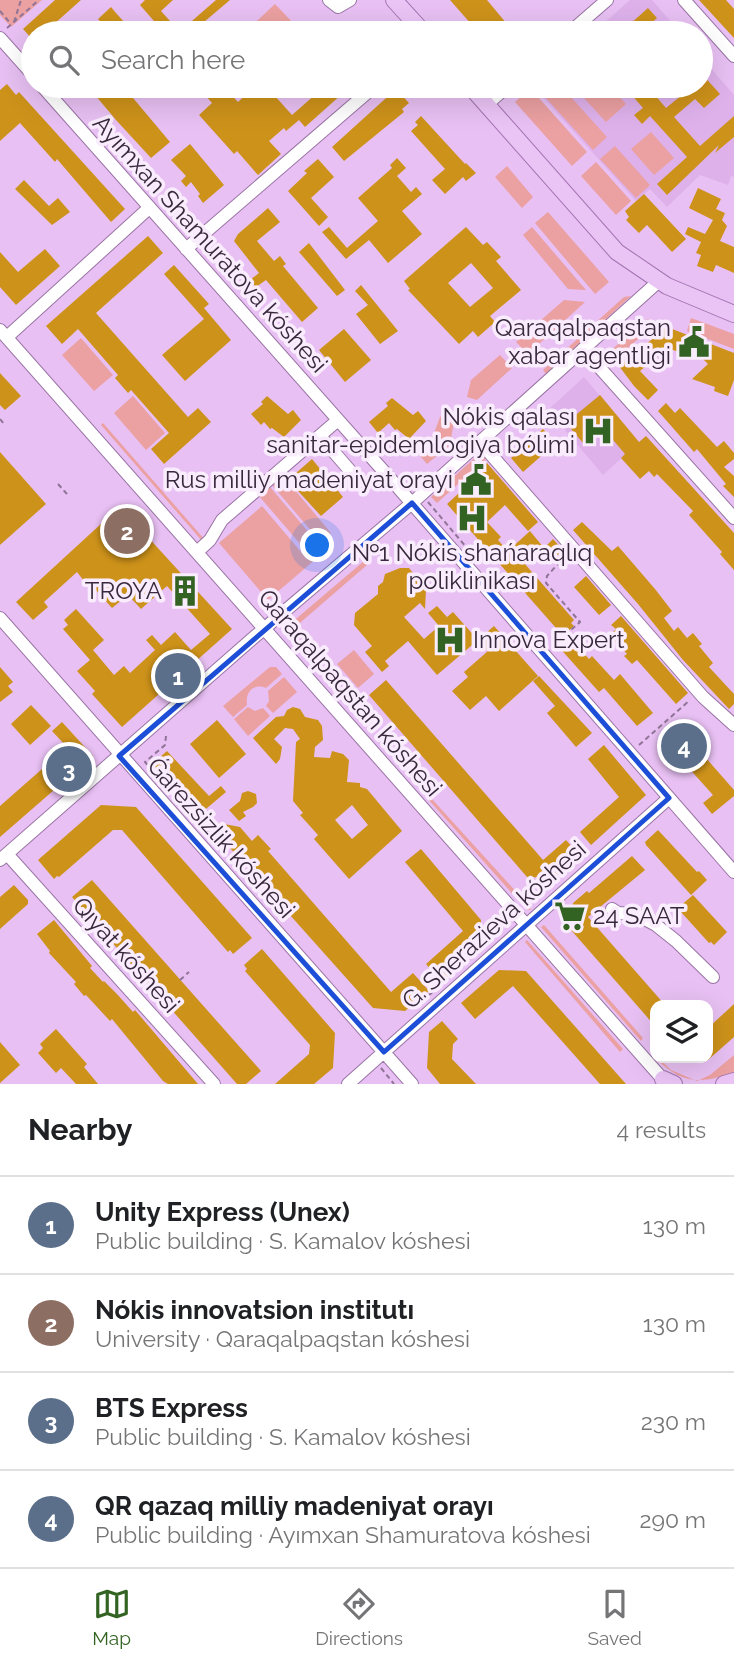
<!DOCTYPE html>
<meta charset="utf-8">
<style>
:root{--surface:#fff;--page:#f2f2f2;--text:#202124;--muted:#757577;--line:#e0e0e0;--accent:#336323}
body{margin:0;font-family:Raleway,sans-serif;background:var(--page);color:var(--text)}
.controls{position:absolute;right:21px;bottom:21px;display:grid;overflow:hidden;border-radius:14px;box-shadow:0 7px 28px #0002}
.controls button{width:63px;height:63px;display:grid;place-items:center;padding:0;border:0;border-bottom:2px solid var(--line);background:var(--surface);color:var(--text);font:35px sans-serif}
.you{position:absolute;left:318px;top:546px;width:24px;height:24px;margin:-18px;border:5px solid #fff;border-radius:50%;background:#1a73e8;box-shadow:0 0 0 10px #1a73e833}
.badge{display:grid;place-items:center;width:46px;height:46px;border-radius:50%;background:var(--accent);color:#fff;font-size:23px;font-weight:700}
.pin{position:absolute;translate:-50% -50%;border:4px solid #fff;box-shadow:0 2px 7px #0006}
.list{margin:0;padding:0;list-style:none}
h2{display:flex;justify-content:space-between;align-items:center;height:91px;margin:0;padding:0 28px;font-size:30px}
h2 small{font-size:23px;font-weight:400;color:var(--muted)}
.list li{display:grid;grid-template-columns:46px 1fr auto;gap:21px;align-items:center;box-sizing:border-box;height:98px;padding:0 28px;border-top:2px solid var(--line)}
.list b{display:block;font-size:26px;white-space:nowrap}
.list p{margin:0;font-size:23px;white-space:nowrap;color:var(--muted)}
.list em{font-size:23px;font-style:normal;color:var(--muted)}
.icon{flex:none;width:38px;height:38px;fill:none;stroke:currentColor;stroke-width:2;stroke-linecap:round;stroke-linejoin:round}
.map{position:relative;flex:none;width:734px;height:1084px;overflow:hidden}
.search{position:absolute;background:var(--surface);box-shadow:0 7px 28px #0002;left:21px;right:21px;top:21px;height:77px;display:flex;align-items:center;gap:18px;box-sizing:border-box;padding:0 24px;border-radius:38px;color:var(--muted);font-size:26px}
.sheet{height:483px;background:var(--surface)}
nav{display:flex;justify-content:space-around;align-items:center;box-sizing:border-box;height:98px;border-top:2px solid var(--line);background:var(--surface);font-size:19px;color:var(--muted)}
nav a{display:grid;justify-items:center;gap:4px}
nav .on{color:var(--accent)}
.map>svg:first-child{display:block}
</style>
<div class="map">
<svg width="734" height="1084" viewBox="0 0 734 1084">
<rect width="100%" height="100%" fill="#e8c0f3"/>
<path fill="#deb1eb" d="M630,0H652L681,33H593Z
M701,57L734,95V177L731,176L728,185L700,175L667,207L650,189L636,201L533,86H701Z
M584,377L639,442L603,475L548,410Z"/>
<path fill="#eba0a1" d="M0,0H42L11,27L0,15Z
M275,4L295,25L287,33H244Z
M561,86L607,137L593,150L536,87Z
M598,86H610L626,104L606,122L584,98Z
M530,88L587,152L572,166L515,102Z
M651,132L674,158L654,175L631,149Z
M615,146L650,185L636,198L600,159Z
M596,162L631,201L616,215L581,176Z
M507,166L533,197L522,208L495,177Z
M548,212L609,282L595,294L535,223Z
M532,227L586,290L568,289L523,235Z
M631,296L546,374L543,370L624,297Z
M564,300L585,302L528,354L516,342Z
M691,318L734,334V349L687,331Z
M648,319L656,324L610,363L604,356Z
M81,338L113,375L94,391L62,355Z
M500,355L512,368L477,400L467,397L471,380Z
M133,396L165,433L146,450L114,413Z
M448,412L454,421L450,445L427,464L414,449L433,436L440,417Z
M103,423L205,540L203,542L101,425Z
M478,455L487,458L437,503L431,497Z
M283,476L331,533L324,539L317,530L313,533L272,485Z
M270,487L311,535L307,538L314,547L308,553L259,496Z
M262,506L307,559L320,547L324,552L268,600L219,543Z
M364,561L367,565L294,628L290,624Z
M354,650L374,674L358,688L337,664Z
M270,667H276L282,674L266,688C253,683 245,692 247,705L233,717L223,706Z
M284,677L297,692L273,713L266,706L269,701L268,691Z
M248,707L255,711L263,708L270,716L248,736L234,719Z
M421,787L531,908L530,910H527L419,789Z
M544,925L643,1038L641,1041L541,927Z
M527,940L623,1049L620,1052L525,942Z
M734,1055V1073C699,1084 682,1084 655,1058H659L671,1070L697,1081L710,1075Z"/>
<path fill="#cd921a" fill-rule="evenodd" d="M55,0H81L44,33H33V40L23,29Z
M145,0H173L161,11L170,21L161,29L140,5Z
M216,0H230L204,22L214,33H203L198,28L191,33L185,27Z
M450,0H487L507,24L496,33H479Z
M699,0H726L734,9V38Z
M111,7L116,13L134,33H110L98,19Z
M648,8L657,18L640,33H620Z
M701,73L720,94L704,108L695,99L674,117L700,146L734,116V137L715,153L719,145L667,195L657,184L687,157L650,116L642,124L634,115L643,108L624,86H647L666,108L688,90L684,86H701Z
M7,84L16,95L19,92L125,209L111,222L57,159L55,162L20,123L0,141V90Z
M90,86H123L170,142L151,158L116,120L95,95L97,94Z
M197,86H223L238,102L255,86H266L292,115L325,86H351L305,127L299,120L286,131L284,128L269,141L281,154L258,175L237,151L234,154L199,115L212,103Z
M396,89L409,103L402,109L404,112L344,161L332,147Z
M421,116L465,164L466,163L476,173L466,181L463,177L445,194L432,180L445,169L411,131L418,125L415,122Z
M190,144L224,185L203,203L198,196L200,194L191,182L186,187L181,181L186,176L171,160Z
M397,158L406,168L397,176L411,192L416,187L422,194L402,211L422,234L388,263L369,240L346,259L322,232L329,227L347,248L378,221L358,198L392,168L390,165Z
M318,159L334,177L311,198L328,217L319,226L288,191L307,173L304,171Z
M24,180L49,206L58,198L70,212L52,225L15,189Z
M698,188L721,199L716,209L725,213L722,220L727,226L720,241L734,247V273L716,265L713,272L697,266L701,255L696,253L701,242L685,234L688,227L705,234L713,220L689,208Z
M644,194L686,239L672,252L647,225L639,233L626,220L629,217L625,211Z
M268,208L280,222L257,241L274,261L280,256L286,264L283,266L318,308L302,322L266,280L256,287L250,280L259,273L234,241L238,234Z
M466,227L483,245L487,242L501,257L496,261L521,290L490,316L495,322L478,337L473,331L459,344L408,290L410,289L404,281ZM471,263L493,288L470,307L448,283Z
M148,236L163,253L96,313L188,417L198,408L211,422L164,464L151,449L169,433L131,390L128,393L115,378L118,375L78,329L62,344L46,326Z
M309,243L345,290L337,296L299,252Z
M45,249L60,266L16,305L0,287V252L18,272Z
M174,265L209,304L204,308L231,340L185,381L162,355L204,319L164,274Z
M361,285L398,331L380,344L356,314L368,305L355,291Z
M667,327L734,353V380L728,396L714,391L715,387L692,379L708,364L698,354L694,358L668,348L640,371L658,390L648,400L634,386L619,366Z
M344,329L371,360L345,382L319,350Z
M0,373L21,396L5,410L0,405Z
M600,395L639,442L646,436L734,533V570L720,554L722,552L689,515L693,511L657,474L654,477L649,471L640,479L621,458L625,454L602,427L583,443L566,423Z
M267,396L288,414L293,410L301,420L284,437L272,428L270,429L264,422L261,425L251,414L263,404L261,402Z
M392,398L413,415L418,411L426,421L409,439L397,429L395,430L389,423L378,433L369,422L388,406L386,403Z
M666,403L675,413L680,408L717,447L724,441L734,453V459L724,467L734,476V497L723,486L726,484L697,449L694,452L658,411Z
M543,429L556,443L523,472L511,458Z
M0,452L46,504L0,545Z
M312,459L343,497L321,516L288,480Z
M487,463L538,522L528,531L505,505L487,522L501,537L498,540L508,551L530,531L544,548L553,539L563,550L555,557L552,553L544,560L530,544L517,555L574,620L571,623L574,626L563,636L447,504L470,483L467,480Z
M115,511H124L232,629L122,727L92,694L95,691L77,671L90,660L63,629L68,625L64,620L76,609L104,640L93,650L114,675L124,666L130,673L155,650L146,640L152,635L161,645L175,632L191,650L210,634L167,586L141,609L128,595L112,608L86,579L84,581L77,572L44,602L48,607L33,620L16,602Z
M582,522L612,551L618,546L655,589L672,611L664,618L674,631L678,627L687,638L693,633L702,644L699,646L713,663L709,667L734,694V704L729,709L683,660L638,604L573,530Z
M400,568H409L426,590L425,609L420,603L404,617L424,639L439,626L428,613L437,606L447,617L453,612L478,640L437,675L408,641L385,661L389,666L382,672L365,652L372,646L354,625L355,613L378,594V586L383,582L385,574Z
M586,576L611,605L599,615L574,587Z
M621,616L688,693L676,704L637,660L632,664L624,656L627,654L610,635L616,629L611,625Z
M494,626L538,676L499,711L486,696L470,710L452,691L468,677L464,672L488,651L478,640Z
M568,636L589,659L592,656L614,680L620,674L653,713L637,726L604,688L599,692L557,645Z
M0,667L13,682L8,686L13,692L0,702Z
M539,676L592,733L576,747L547,713L555,706L533,681Z
M386,680L543,860L566,840L580,856L554,878L527,877L369,695Z
M31,705L51,726L30,745L11,724Z
M293,707L300,709L305,717L318,720L322,726L323,740L315,747L314,757L330,758L332,751L343,754L349,760L347,782L360,783V787L367,789L402,831L349,879L314,839L318,835L300,815L303,813L293,801L296,742L300,739L293,729L285,728L274,739L282,747L280,759L276,764L253,738L276,717L284,716L287,710ZM352,805L368,825L352,839L335,820Z
M217,720L246,754L219,778L190,744Z
M62,722L93,756L0,837V806L67,747L52,731Z
M684,733L734,790V796L712,814L703,803L713,795L695,775L679,757L670,765L660,754Z
M604,745L646,795L591,845L580,832L619,797L588,759Z
M167,751L209,796L221,786L226,792L200,814L152,764Z
M248,791L256,794L257,803L253,807L243,812L246,816L239,821L229,810L240,801L242,793Z
M101,805L136,807L252,938L233,954L230,950L228,952L122,830H113L59,877L57,876L54,879L38,860Z
M219,823L240,827L252,841L258,835L271,849L268,851L391,992L413,973L429,991L405,1011L373,1008L213,829Z
M658,830L697,872L699,871L707,880L691,895L646,845L645,842Z
M421,849L481,920L480,947L441,982L426,964L463,931L405,862Z
M632,856L645,870L588,917L665,1005H655V1026L571,930L573,903L587,891L589,893Z
M92,880L261,1071L246,1084H237L72,897Z
M14,885L28,900V904L0,929V897Z
M693,895L727,932L714,945L711,942L709,943L681,912L682,911L679,907Z
M54,920L92,966L90,968L103,982L104,981L117,994L133,1012L135,1010L198,1084H168L163,1081L112,1019L110,1021L86,995L84,996L74,984L76,982L49,953L50,951L37,934Z
M262,949L335,1033L333,1068L314,1084H275L309,1054L310,1045L245,971L247,969L244,965Z
M499,970L526,971L626,1084H600L513,986L475,1019L461,1003Z
M734,1004V1037L708,1060V1028Z
M442,1021L458,1039L453,1044L452,1059L476,1084H440L427,1068L429,1032Z
M56,1029L87,1064L84,1067L98,1084H76L61,1068L56,1073L38,1053L43,1048L40,1044Z
M0,1042L20,1065L0,1083Z"/>
<g fill="none" stroke-linecap="round" stroke-linejoin="round">
<defs>
<path id="minor" d="M329,0L338,7L350,0
M684,0L734,56
M569,33L607,0
M0,38L33,75
M42,86L395,484L734,872
M486,105L508,86
M186,249L375,86
M0,330L667,1084
M7,337L149,208
M583,349L734,518
M320,436L359,481
M480,442L703,697L734,725
M197,552L210,540L222,520L338,420
M0,618L412,1084
M7,854L214,1084
M0,860L252,639L412,503L659,281
M612,909L618,913L635,914L656,925L676,941L713,977
M348,1084L669,798"/>
<path id="major" d="M394,0L424,33
M470,86L617,252L667,286L734,314
M663,1079L674,1084
M724,1084L734,1081"/>
</defs>
<use href="#minor" stroke="#9974a4" stroke-width="14"/>
<use href="#major" stroke="#a374b1" stroke-width="18"/>
<path stroke="#8f7497" stroke-width="2" stroke-dasharray="5 3.5" stroke-linecap="butt" d="M0,11L11,24
M14,22L21,0
M7,28L39,0
M0,419L4,424
M58,484L67,494
M428,502L472,554
M552,646L580,622L546,583L547,576L565,556
M166,736L165,745L145,762L244,873
M639,745L690,700
M180,980L189,972
M429,995L443,983
M381,1068L394,1084"/>
<use href="#minor" stroke="#fff" stroke-width="12"/>
<use href="#major" stroke="#ebc4f6" stroke-width="16"/>
</g>
<path fill="none" stroke="#1d4ed8" stroke-width="5" stroke-linejoin="round" d="M412,503L669,798L384,1052L119,756Z"/>
<defs>
<symbol id="civic-bare" viewBox="-9 -9 18 18"><path d="M-.6-6.5H3V-4.5H.6V-3L4-1V1h2V6H-6V1h2V-1L-.6-3ZM-1.2 2.5V6h2.4V2.5Z" fill="#336323" stroke="#f9ecfc" stroke-width="2.5" paint-order="stroke"/></symbol>
<symbol id="hospital-bare" viewBox="-9 -9 18 18"><path d="M-5-5h3v3.5h4V-5h3V5h-3V1.5h-4V5h-3Z" fill="#336323" stroke="#f9ecfc" stroke-width="2.5" paint-order="stroke"/></symbol>
<symbol id="building-bare" viewBox="-9 -9 18 18"><path d="M-4-6H4V6H1V3H-1V6H-4ZM-2.5-4.3h1.7v1.8h-1.7ZM.8-4.3h1.7v1.8H.8ZM-2.5-1h1.7V.8h-1.7ZM.8-1h1.7V.8H.8Z" fill="#336323" stroke="#f9ecfc" stroke-width="2.5" paint-order="stroke"/></symbol>
<symbol id="supermarket-bare" viewBox="-9 -9 18 18"><path d="M-6-5.5h2.5l.6 2H6L4.5 2H-2.5L-4.4-4H-6ZM-1.5 3.2a1.3 1.3 0 1 0 .1 0ZM3 3.2a1.3 1.3 0 1 0 .1 0Z" fill="#336323" stroke="#f9ecfc" stroke-width="2.5" paint-order="stroke"/></symbol>
</defs>
<g fill-rule="evenodd">
<use href="#civic-bare" x="672" y="320" width="44" height="44"/>
<use href="#hospital-bare" x="576" y="409" width="44" height="44"/>
<use href="#civic-bare" x="454" y="458" width="44" height="44"/>
<use href="#hospital-bare" x="450" y="496" width="44" height="44"/>
<use href="#building-bare" x="163" y="569" width="44" height="44"/>
<use href="#hospital-bare" x="428" y="618" width="44" height="44"/>
<use href="#supermarket-bare" x="548" y="894" width="44" height="44"/>
</g>
<g text-anchor="middle" stroke-width="7" stroke-linejoin="round" paint-order="stroke">
<g font-size="24" fill="#37283c" stroke="#f9ecfc">
<text transform="translate(210 244) rotate(48)" y="8">Ayımxan Shamuratova kóshesi</text>
<text transform="translate(350 693) rotate(49)" y="8">Qaraqalpaqstan kóshesi</text>
<text transform="translate(221 838) rotate(48)" y="8">Ǵarezsizlik kóshesi</text>
<text transform="translate(494 925) rotate(-42)" y="8">G. Sherazieva kóshesi</text>
<text transform="translate(126 955) rotate(48)" y="8">Qıyat kóshesi</text>
</g>
<g font-size="24" fill="#37283c" stroke="#f9ecfc" text-anchor="end">
<text x="671" y="336">Qaraqalpaqstan<tspan x="671" dy="28">xabar agentligi</tspan></text>
<text x="575" y="425">Nókis qalası<tspan x="575" dy="28">sanitar-epidemlogiya bólimi</tspan></text>
<text x="453" y="488">Rus milliy madeniyat orayi</text>
<text x="472" y="561" text-anchor="middle">№1 Nókis shańaraqlıq<tspan x="472" dy="28">poliklinikası</tspan></text>
<text x="162" y="599">TROYA</text>
<text x="473" y="648" text-anchor="start">Innova Expert</text>
<text x="593" y="924" text-anchor="start">24 SAAT</text>
</g>
</g>
</svg>
<div class="controls">
<button><svg class="icon" aria-label="layers" viewBox="0 0 24 24"><path d="M12 4l9 5-9 5-9-5zM3 14l9 5 9-5"/></svg></button>
</div>
<div class="you"></div>
<div class="pin badge" style="left:178px;top:676px;background:#5c6f8a">1</div>
<div class="pin badge" style="left:127px;top:531px;background:#8d6e63">2</div>
<div class="pin badge" style="left:69px;top:769px;background:#5c6f8a">3</div>
<div class="pin badge" style="left:684px;top:746px;background:#5c6f8a">4</div>
<div class="search"><svg class="icon" aria-label="search" viewBox="0 0 24 24"><circle cx="10" cy="10" r="6"/><path d="M15 15l6 6"/></svg>Search here</div>
</div>
<section class="sheet">
<h2>Nearby<small>4 results</small></h2>
<ul class="list">
<li><span class="badge" style="background:#5c6f8a">1</span><div><b>Unity Express (Unex)</b><p>Public building · S. Kamalov kóshesi</p></div><em>130 m</em></li>
<li><span class="badge" style="background:#8d6e63">2</span><div><b>Nókis innovatsion institutı</b><p>University · Qaraqalpaqstan kóshesi</p></div><em>130 m</em></li>
<li><span class="badge" style="background:#5c6f8a">3</span><div><b>BTS Express</b><p>Public building · S. Kamalov kóshesi</p></div><em>230 m</em></li>
<li><span class="badge" style="background:#5c6f8a">4</span><div><b>QR qazaq milliy madeniyat orayı</b><p>Public building · Ayımxan Shamuratova kóshesi</p></div><em>290 m</em></li>
</ul>
</section>
<nav>
<a class="on"><svg class="icon" aria-label="map" viewBox="0 0 24 24"><path d="M3 6l6-2 6 2 6-2v14l-6 2-6-2-6 2zM9 4v14M15 6v14"/></svg>Map</a>
<a><svg class="icon" aria-label="directions" viewBox="0 0 24 24"><path d="M12 3l9 9-9 9-9-9zM9 14v-3h6M13 9l2 2-2 2"/></svg>Directions</a>
<a><svg class="icon" aria-label="saved" viewBox="0 0 24 24"><path d="M7 4h10v16l-5-4-5 4z"/></svg>Saved</a>
</nav>
